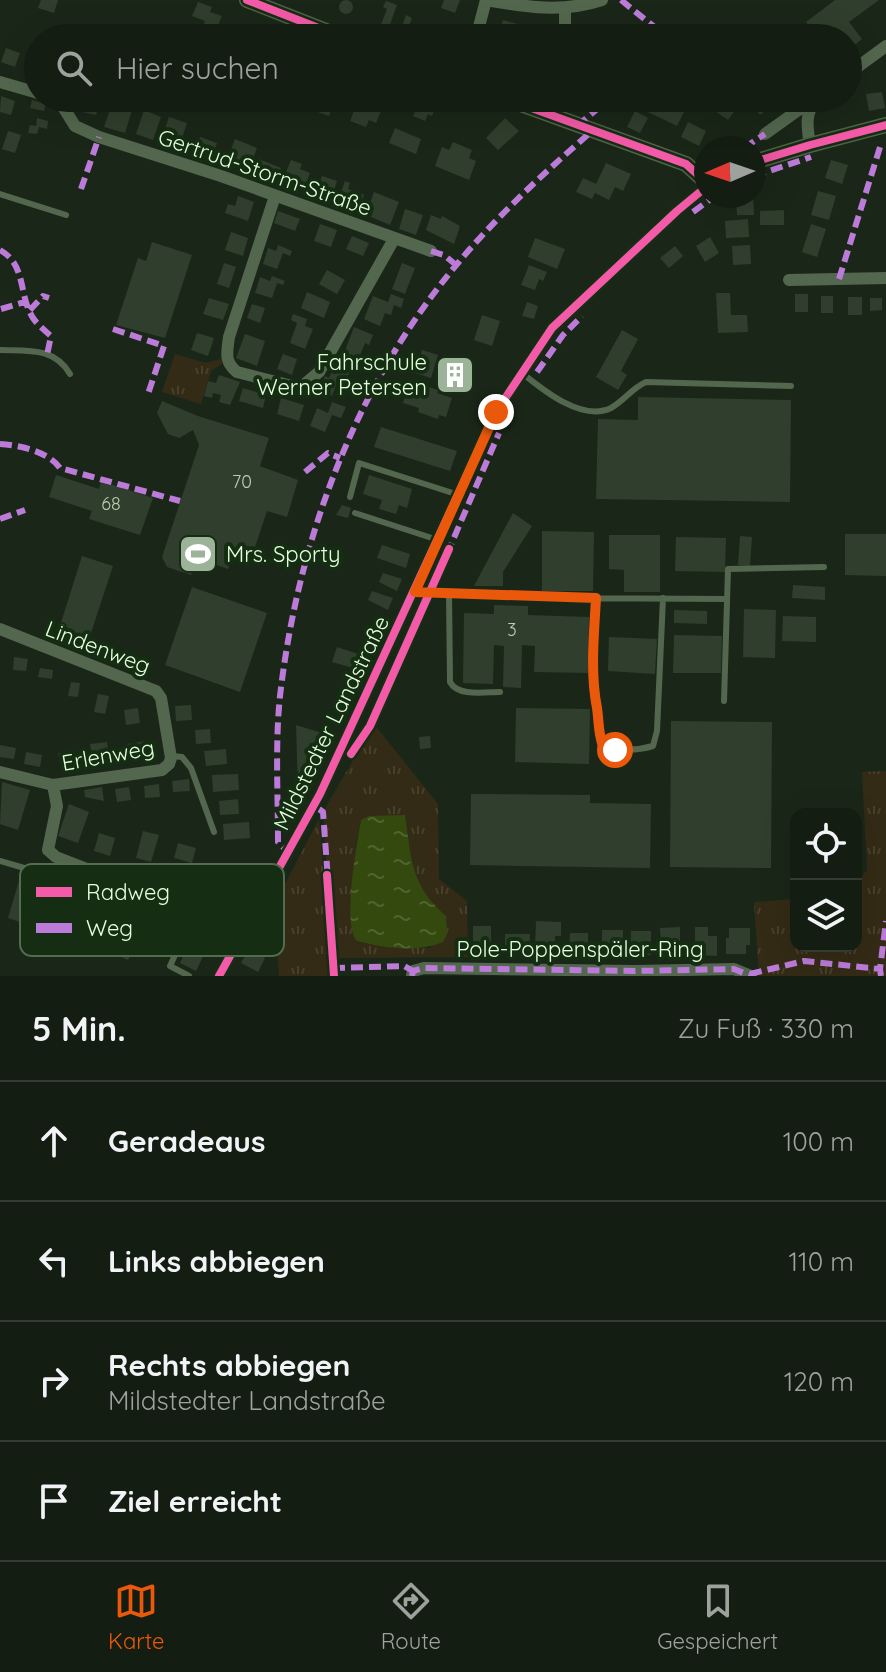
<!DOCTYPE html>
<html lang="de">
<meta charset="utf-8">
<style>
:root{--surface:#141d12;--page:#1d261b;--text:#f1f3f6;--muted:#9da29f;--line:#333b32;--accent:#ea580c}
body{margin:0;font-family:Quicksand,sans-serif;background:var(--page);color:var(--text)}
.controls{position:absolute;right:24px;bottom:24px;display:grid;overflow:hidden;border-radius:16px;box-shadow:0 8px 32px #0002}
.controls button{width:72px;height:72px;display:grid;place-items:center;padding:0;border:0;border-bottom:2px solid var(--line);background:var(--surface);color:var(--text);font:40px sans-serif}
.compass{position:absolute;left:694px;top:136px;width:72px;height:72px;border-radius:50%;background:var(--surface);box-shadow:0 8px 32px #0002;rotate:268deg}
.stop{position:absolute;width:24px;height:24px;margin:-18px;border:6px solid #ea580c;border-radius:50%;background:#fff}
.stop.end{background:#ea580c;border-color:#fff;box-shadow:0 2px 8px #0008}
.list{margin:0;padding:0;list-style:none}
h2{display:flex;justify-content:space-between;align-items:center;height:104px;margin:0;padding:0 32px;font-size:34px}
h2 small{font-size:26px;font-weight:400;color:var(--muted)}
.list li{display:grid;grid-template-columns:52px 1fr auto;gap:24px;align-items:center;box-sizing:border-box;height:120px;padding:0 32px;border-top:2px solid var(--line)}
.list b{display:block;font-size:30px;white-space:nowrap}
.list p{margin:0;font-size:26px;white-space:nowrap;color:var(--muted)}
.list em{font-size:26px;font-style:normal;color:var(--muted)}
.icon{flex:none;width:44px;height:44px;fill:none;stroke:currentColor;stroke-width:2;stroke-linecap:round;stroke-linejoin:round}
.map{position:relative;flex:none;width:886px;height:976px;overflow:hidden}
.search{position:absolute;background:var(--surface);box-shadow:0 8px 32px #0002;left:24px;right:24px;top:24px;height:88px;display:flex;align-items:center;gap:20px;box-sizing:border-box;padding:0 28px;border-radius:44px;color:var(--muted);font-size:30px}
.sheet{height:584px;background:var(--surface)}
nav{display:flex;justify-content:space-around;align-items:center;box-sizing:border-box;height:112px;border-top:2px solid var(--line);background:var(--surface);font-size:22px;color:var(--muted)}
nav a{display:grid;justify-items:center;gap:4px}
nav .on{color:var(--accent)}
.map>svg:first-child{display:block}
</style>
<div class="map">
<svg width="886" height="976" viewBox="0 0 886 976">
<defs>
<pattern id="grass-tufts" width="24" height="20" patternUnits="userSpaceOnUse" patternTransform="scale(2)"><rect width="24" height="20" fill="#332b15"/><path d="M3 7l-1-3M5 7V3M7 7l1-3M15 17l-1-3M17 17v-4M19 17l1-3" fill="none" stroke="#47402b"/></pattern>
<pattern id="water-ripples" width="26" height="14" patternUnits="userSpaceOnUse" patternTransform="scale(2)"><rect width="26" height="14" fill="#33490d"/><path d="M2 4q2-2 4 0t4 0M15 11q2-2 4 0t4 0" fill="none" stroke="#506430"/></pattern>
</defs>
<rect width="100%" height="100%" fill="#1a2718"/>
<path fill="url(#grass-tufts)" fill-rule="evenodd" d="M175,354L206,363L221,359L223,363L211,371L201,404L162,392Z
M374,724L438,804L439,879L467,901L468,957L340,958L333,968L323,812ZM405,815C412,860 410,884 446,916L430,948H402L362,943L351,915L356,845L361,820Z
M886,771V976H759L754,902L796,899V946H856V883L867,870L862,772Z
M319,819L331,976H279L274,905Z"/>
<path fill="url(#water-ripples)" d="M405,815C412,860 410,884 446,916L447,934L443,942C418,953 383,948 357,941C342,924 357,843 361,820L369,816Z"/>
<path fill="#303e2d" d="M339 7a7 7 0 1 1 14 0a7 7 0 1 1-14 0Z
M41,0H58L54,13L38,8Z
M444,0H460L455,13L441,8Z
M835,0H879L849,22L862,39L848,50V38H818L806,22Z
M386,1L397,5L388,30L380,27L387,9L383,7Z
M198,2L212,7L210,12L222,16L216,30L203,26L205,21L192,16Z
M406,15L412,18L409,26L414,27L410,38L399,35Z
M503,20L521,25L517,38H497Z
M438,25L446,28L442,38H433Z
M594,26L619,27L618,38H593Z
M6,48L20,53L15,67L1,62Z
M882,92L885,108L869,111L866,94Z
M1,96L15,101L11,115L0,112Z
M82,98L100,102L96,115L78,111Z
M114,98L134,104L125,133L104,127Z
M317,98L334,101L329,116L312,110Z
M359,98L384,104L376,123L369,120L366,127L350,121Z
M421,98H439L432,116L428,114L425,121L413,116Z
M656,98L684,112L677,126L648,112Z
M714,98H721L736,109L728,120L708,106Z
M755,98H769L774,104L760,115L750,102Z
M32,100L46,104L44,111L30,108Z
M144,110L161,117L153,140L136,134Z
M635,111L648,118L640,133L627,127Z
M169,117L187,123L179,147L161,140Z
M37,118L48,121L47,129L39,127L37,134L28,133L30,125L36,126Z
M505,118L519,131L498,150L486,138Z
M688,122L706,131L699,146L681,137Z
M395,128L421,139L416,154L389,143Z
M8,131L21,135L15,153L2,149Z
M200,137L217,143L212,158L195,152Z
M235,139L257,148L249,169L227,160Z
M453,142L472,150L469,158L476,161L469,180L435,166L442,147L449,150Z
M259,159L281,168L276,181L254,172Z
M291,160L302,164L300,169L310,173L303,190L282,182Z
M831,160L848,165L842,184L825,178Z
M606,163L631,174L623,191L615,187L609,200L595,193L592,199L576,192L583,178L596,184Z
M322,176L337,181L331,200L315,194Z
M345,181L350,183L348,189L364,195L358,212L342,206L345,197L340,195Z
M818,191L836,196L829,220L811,215Z
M374,192L399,202L390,225L371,217L374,208L369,206Z
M238,196L254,202L248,221L225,213L228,204L235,206Z
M736,196H753L754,215H737Z
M405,209L423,215L416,235L399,229Z
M784,210V225H760V211Z
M278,211L300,219L295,231L274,223Z
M431,215L441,219L442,216L460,226L454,244L426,230Z
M748,219L749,237L726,238L725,221Z
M320,224L337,230L331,247L314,241Z
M811,224L826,229L817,257L802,252Z
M231,232L248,238L243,256L225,250Z
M352,236L369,243L363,256L346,249Z
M710,237L719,253L705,262L696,246Z
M535,238L565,249L557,269L528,257Z
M152,242L192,255L165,338L116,325L138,258L146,261Z
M278,245L292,251L290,256L283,253L277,269L263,264L268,248L276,251Z
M750,245L751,264L733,265L732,246Z
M675,246L683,256L669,268L660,258Z
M224,263L236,267L229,288L217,284Z
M402,263L415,268L405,294L392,289Z
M529,265L547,272L543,281L539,279L535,290L521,285Z
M327,270L345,280L337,294L319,284Z
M272,276L285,281L283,285L277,283L272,298L255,293L260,277L270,281Z
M307,292L330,302L324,318L301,308Z
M716,293H730L731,315H747L748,332L718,333Z
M391,294L404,299L401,308L394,305L391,315L385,313L380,326L364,319L373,296L388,302Z
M795,294H808V312H795Z
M821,296H833V313H821Z
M848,297H862V315H848Z
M209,298L229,304L223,320L203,314Z
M870,298H882V310L870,311Z
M527,302L538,306L534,319L522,316Z
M252,304L265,308L260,323L247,318Z
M293,314L307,319L305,326L313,329L305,349L290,343L297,323L291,320Z
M482,315L500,321L492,346L474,340Z
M354,327L373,335L369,345L365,343L355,367L341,361Z
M622,330L638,339L621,371L627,375L618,390L596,377Z
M197,333L214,338L208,356L191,350Z
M245,334L265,341L257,366L236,358Z
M422,350L438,355L431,378L415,373Z
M283,354L297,359L292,375L277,369Z
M455,362L471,367L463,389L439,381L445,365L453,368Z
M335,364L350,370L344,386L337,383L332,396L319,391L325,376L329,378Z
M219,375L240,382L230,405L219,402L221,395L213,393L212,398L204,396L208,381L216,383Z
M410,381L438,390L437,393L452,398L446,417L439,415L438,419L418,412L419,408L403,403Z
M243,388L266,395L263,408L239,401Z
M638,397L791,400L790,502L596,499L598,419L638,420Z
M281,398L304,405L299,421L277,414Z
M162,401L198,416L269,438L260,466L298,480L287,517L267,511L252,556L233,551L228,569L197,558L191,575L167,567L162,557L199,445L193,430L179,438L168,434L157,413Z
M332,402L346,407L341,418L332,415L325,432L310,426L317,408L328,413Z
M381,427L457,451L450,471L374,447Z
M56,475L99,489L101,481L153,498L140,535L89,519L92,511L49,497Z
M369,475L412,489L407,508L399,505L396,514L379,509L382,500L363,494Z
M342,505L351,508L348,518L336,515Z
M513,513L532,526L503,572V586H474Z
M542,531L594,532L593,591H542Z
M845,534H886V576L845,575Z
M609,535H660V592H624V570L609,569Z
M740,536L752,537L750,566L738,565Z
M676,537L726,538L725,572L675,571Z
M382,545L410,554L406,568L377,558Z
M82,556L113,566L89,639L59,629Z
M383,573L402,579L397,591L379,582Z
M793,585L825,587V600L792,598Z
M192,587L267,613L240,692L165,665Z
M372,591L393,598L388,610L368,600Z
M494,605L528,606V615L589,617L588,673L534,672L535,646L522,645L521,688L503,687L504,646L494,645L493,684L463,683L464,613L494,614Z
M744,609L776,610L775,658L743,657Z
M674,610L707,611V624L674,623Z
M783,616L816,617V642L782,641Z
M674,635L722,636L721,673H673Z
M609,637L657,639L655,674L608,671Z
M337,647L358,654L353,668L332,662Z
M14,657L28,659L26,671L13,670Z
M40,668L53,670L52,679L38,677Z
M71,682L80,683L78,697L68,696Z
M98,694L109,696L105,714L94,712Z
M191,705L192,720L176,721L175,706Z
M138,708L140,723L126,725L124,710Z
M516,708L590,709L589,764L515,762Z
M671,721L772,722L771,868L670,867Z
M296,725L332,736L325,750L313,745L312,760L320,764L306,795L298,791Z
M210,729L211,743L196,744L195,730Z
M430,736L431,748L420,749L419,737Z
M145,741L146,753L129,756L127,744Z
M107,742L109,758L93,761L90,744Z
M0,745L16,748L14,759L0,757Z
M226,749L227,764L206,766L204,751Z
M70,751L72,762L60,764L58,753Z
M26,752L42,755L40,767L24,764Z
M238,774L239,790L213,792L212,775Z
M189,779L190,791L173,792L172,781Z
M2,782L30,790L18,830L0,824Z
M159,784L160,797L145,798L144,786Z
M102,787L104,801L85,797L84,790Z
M129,787L131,800L117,802L115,789Z
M471,794L590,795V803L651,804L650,868L470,865Z
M238,799L239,814L220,815L219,801Z
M69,804L89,812L78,843L58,836Z
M249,822L250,838L224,840L223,824Z
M143,831L159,835L151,862L136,858Z
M99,833L115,838L110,856L94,851Z
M178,843L196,848L192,863L174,858Z
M21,874L39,879L26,924L8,918Z
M536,921L561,922V936H555V950L535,949Z
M200,922L216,930L196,971L180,963Z
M473,926H491V952H473Z
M680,927V945L661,946L660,928Z
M695,927H708V936H717V956L695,955Z
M729,928H750V945H746V954H726V938H729Z
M602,930H623V949L602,950Z
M170,931L178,934L168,957L160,953Z
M631,931H651V955H630Z
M570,933H588V950L569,949Z
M505,934H530L529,954L505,953Z
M117,940L134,947L128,960L112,953Z
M249,949L265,958L258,972L241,963Z"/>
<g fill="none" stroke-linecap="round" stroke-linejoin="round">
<path stroke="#53674e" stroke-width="6" d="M0,194L66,215
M0,350C28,351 54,347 70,374
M522,373C543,390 582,422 611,408C624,401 632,388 646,382L791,386
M350,497L359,463L459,495
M355,513L438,540
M415,592L515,594L553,598L727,599
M449,593L450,682C458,697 485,692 500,692
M596,598C594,635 590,672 597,708C599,721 598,733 603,746C620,751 636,751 653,746L657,731L663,598
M724,701L728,569L824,567
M172,756L182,757L191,768L214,832
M0,861L31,870
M185,933L170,966L189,976"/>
<path stroke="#53674e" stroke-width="12" d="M565,8V36
M476,38L486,0C526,7 563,13 602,0
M848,74L886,46
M0,82L38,93
M53,98L60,102L75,126L99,137L221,176L431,251
M765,134L797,111L811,104
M810,145C807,127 804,110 819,98
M275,196L229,337C227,352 224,362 237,372L300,388L319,372L394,239
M789,280L886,278
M0,629L156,691L161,698L171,758L169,764L162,770L53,785L0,772
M53,785L57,806L48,850L56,857L123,883
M219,976L320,794L496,412L552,328L677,211L706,187
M412,976L413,971L424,968L635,971L734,969L751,976"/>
<path stroke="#4e6248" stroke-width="16" d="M247,0L344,38
M504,98L686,164L706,182
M754,162L810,145L886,125"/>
<path stroke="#bd7bd9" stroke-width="6" stroke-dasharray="12 6" stroke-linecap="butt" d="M621,0L668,38
M577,126L610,98
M744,148L765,134
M754,176L811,157
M81,189L99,137
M693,212L715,196
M0,250C27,265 18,295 33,318C37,324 45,331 51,336L47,355
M431,251L444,255L456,265
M839,279L881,144
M1,309L28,301
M30,310L43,296L49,298
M113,329L164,346L147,397
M537,372L563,335L582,316
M0,444C19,445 49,452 60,468L180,501
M305,472L328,453L340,458
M0,519L25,510
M447,554L499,433
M319,809L323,812L328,880
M291,855L278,842C278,794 275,744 280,696C298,540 355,385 458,263C498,215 544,173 592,131
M333,968L404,966L413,971
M750,974L804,961L880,969
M412,976L413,971L424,968L635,971L734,969L751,976
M881,976L880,969L886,921"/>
<defs>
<path id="cycleway" d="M247,0L344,38
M504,98L686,164L706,182
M754,162L810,145L886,125
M351,754L370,726L449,549
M327,875L334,976
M219,976L320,794L496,412L552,328L677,211L706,187"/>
</defs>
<use href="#cycleway" stroke="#152d12" stroke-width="13"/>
<use href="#cycleway" stroke="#f35aa7" stroke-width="8"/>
</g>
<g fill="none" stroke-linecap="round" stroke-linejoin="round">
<path stroke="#ea580c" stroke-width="10" d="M496,412L415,592L596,598C594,635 590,672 597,708C599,721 598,733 603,746L615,750"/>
</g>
<defs>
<symbol id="building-square" viewBox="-11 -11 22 22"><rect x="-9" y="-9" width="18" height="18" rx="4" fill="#9db399" stroke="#152d12"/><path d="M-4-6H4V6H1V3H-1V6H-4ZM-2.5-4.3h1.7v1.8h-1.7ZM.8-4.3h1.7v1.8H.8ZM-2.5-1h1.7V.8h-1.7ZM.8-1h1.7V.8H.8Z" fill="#fff"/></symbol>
<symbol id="stadium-square" viewBox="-11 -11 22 22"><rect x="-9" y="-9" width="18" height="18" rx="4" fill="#9db399" stroke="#152d12"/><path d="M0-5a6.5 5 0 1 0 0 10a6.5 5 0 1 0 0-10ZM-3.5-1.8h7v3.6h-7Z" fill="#fff"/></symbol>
</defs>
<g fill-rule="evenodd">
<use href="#building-square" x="433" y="353" width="44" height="44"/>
<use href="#stadium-square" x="176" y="532" width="44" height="44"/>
</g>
<g text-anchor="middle" stroke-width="8" stroke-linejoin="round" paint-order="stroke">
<g font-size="18" fill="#b7cfb2">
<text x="242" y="488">70</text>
<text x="111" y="510">68</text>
<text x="512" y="636">3</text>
</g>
<g font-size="22" fill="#e4ffde" stroke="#152d12">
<text transform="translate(265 172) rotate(19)" y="8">Gertrud-Storm-Straße</text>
<text transform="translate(98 647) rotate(21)" y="8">Lindenweg</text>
<text transform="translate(331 723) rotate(-64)" y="8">Mildstedter Landstraße</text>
<text transform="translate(108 755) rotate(-10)" y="8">Erlenweg</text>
<text x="580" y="957">Pole-Poppenspäler-Ring</text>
</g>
<g font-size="22" fill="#e4ffde" stroke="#152d12" text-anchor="end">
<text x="427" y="370">Fahrschule<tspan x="427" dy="25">Werner Petersen</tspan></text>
<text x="226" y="562" text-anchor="start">Mrs. Sporty</text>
</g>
</g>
<rect x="20" y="864" width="264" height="92" rx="12" fill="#152d12" stroke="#536c4f" stroke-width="2"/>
<rect x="36" y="887" width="36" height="10" fill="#f35aa7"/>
<rect x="36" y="923" width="36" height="10" fill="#bd7bd9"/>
<g font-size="22" fill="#e4ffde">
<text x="86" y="900">Radweg</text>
<text x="86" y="936">Weg</text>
</g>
</svg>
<div class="controls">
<button><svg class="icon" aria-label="locate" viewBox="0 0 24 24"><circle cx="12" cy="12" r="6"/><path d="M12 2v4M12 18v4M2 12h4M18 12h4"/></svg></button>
<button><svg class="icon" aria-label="layers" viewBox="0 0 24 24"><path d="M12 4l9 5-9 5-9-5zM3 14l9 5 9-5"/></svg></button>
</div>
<svg class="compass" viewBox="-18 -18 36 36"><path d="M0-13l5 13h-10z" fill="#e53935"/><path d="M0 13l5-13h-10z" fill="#9da29f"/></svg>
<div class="stop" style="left:615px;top:750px"></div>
<div class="stop end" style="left:496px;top:412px"></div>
<div class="search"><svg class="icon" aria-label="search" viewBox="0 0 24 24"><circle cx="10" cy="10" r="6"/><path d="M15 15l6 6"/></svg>Hier suchen</div>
</div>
<section class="sheet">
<h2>5 Min.<small>Zu Fuß · 330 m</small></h2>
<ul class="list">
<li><svg class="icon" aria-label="ahead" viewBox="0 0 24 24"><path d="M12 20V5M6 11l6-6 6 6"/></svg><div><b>Geradeaus</b></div><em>100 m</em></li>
<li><svg class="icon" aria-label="left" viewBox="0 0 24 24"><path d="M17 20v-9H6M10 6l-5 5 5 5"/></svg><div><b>Links abbiegen</b></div><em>110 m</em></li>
<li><svg class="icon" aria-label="right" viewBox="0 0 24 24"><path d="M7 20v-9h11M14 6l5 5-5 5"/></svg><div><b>Rechts abbiegen</b><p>Mildstedter Landstraße</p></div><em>120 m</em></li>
<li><svg class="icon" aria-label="arrive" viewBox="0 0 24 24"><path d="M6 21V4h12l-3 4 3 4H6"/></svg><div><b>Ziel erreicht</b></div></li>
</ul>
</section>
<nav>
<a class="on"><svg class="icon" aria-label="map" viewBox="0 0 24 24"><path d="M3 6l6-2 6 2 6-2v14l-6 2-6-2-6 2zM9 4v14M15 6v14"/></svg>Karte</a>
<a><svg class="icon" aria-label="directions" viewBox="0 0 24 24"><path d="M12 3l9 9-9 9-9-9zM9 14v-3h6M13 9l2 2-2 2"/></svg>Route</a>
<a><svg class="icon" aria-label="saved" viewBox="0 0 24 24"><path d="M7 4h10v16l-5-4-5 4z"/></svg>Gespeichert</a>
</nav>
